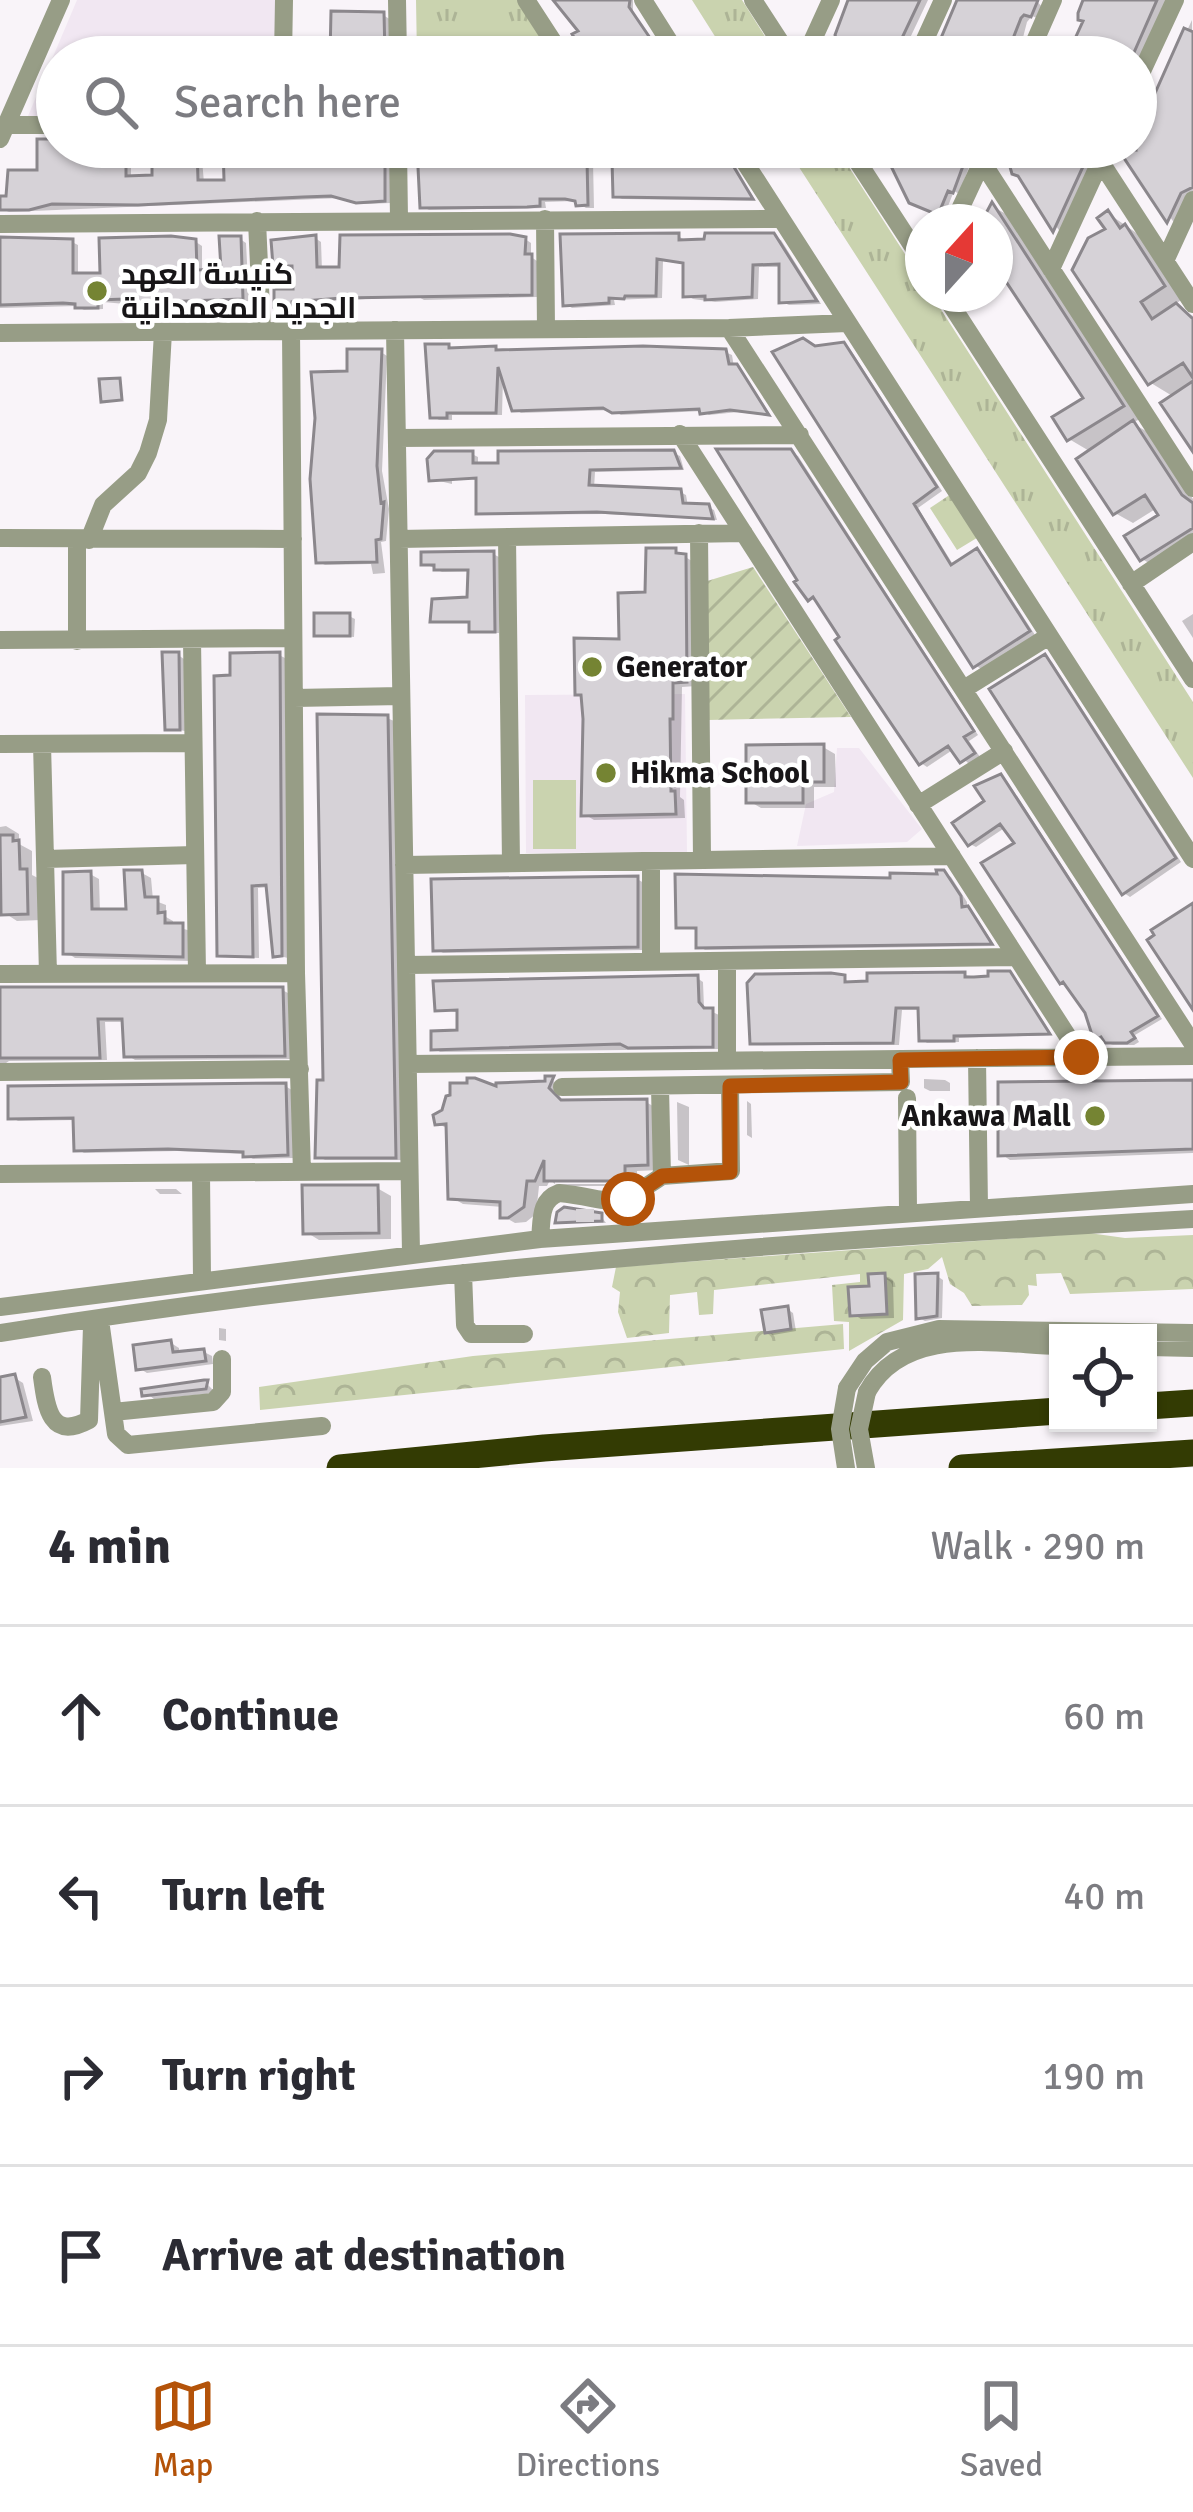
<!DOCTYPE html>
<meta charset="utf-8">
<style>
:root{--surface:#fff;--page:#f7f7f7;--text:#2b2b33;--muted:#7c7c81;--line:#e1e1e2;--accent:#b45309}
body{margin:0;font-family:Signika,Cairo,sans-serif;background:var(--page);color:var(--text)}
.controls{position:absolute;right:36px;bottom:36px;display:grid;overflow:hidden;border-radius:0px;box-shadow:0 3px 9px #0004}
.controls button{width:108px;height:108px;display:grid;place-items:center;padding:0;border:0;border-bottom:3px solid var(--line);background:var(--surface);color:var(--text);font:60px sans-serif}
.compass{position:absolute;left:905px;top:204px;width:108px;height:108px;border-radius:50%;background:var(--surface);box-shadow:0 3px 9px #0004;rotate:21deg}
.stop{position:absolute;width:36px;height:36px;margin:-27px;border:9px solid #b45309;border-radius:50%;background:#fff}
.stop.end{background:#b45309;border-color:#fff;box-shadow:0 3px 12px #0008}
.list{margin:0;padding:0;list-style:none}
h2{display:flex;justify-content:space-between;align-items:center;height:156px;margin:0;padding:0 48px;font-size:51px}
h2 small{font-size:39px;font-weight:400;color:var(--muted)}
.list li{display:grid;grid-template-columns:78px 1fr auto;gap:36px;align-items:center;box-sizing:border-box;height:180px;padding:0 48px;border-top:3px solid var(--line)}
.list b{display:block;font-size:45px;white-space:nowrap}
.list em{font-size:39px;font-style:normal;color:var(--muted)}
.icon{flex:none;width:66px;height:66px;fill:none;stroke:currentColor;stroke-width:2;stroke-linecap:round;stroke-linejoin:round}
.map{position:relative;flex:none;width:1193px;height:1468px;overflow:hidden}
.search{position:absolute;background:var(--surface);box-shadow:0 3px 9px #0004;left:36px;right:36px;top:36px;height:132px;display:flex;align-items:center;gap:30px;box-sizing:border-box;padding:0 42px;border-radius:66px;color:var(--muted);font-size:45px}
.sheet{height:876px;background:var(--surface)}
nav{display:flex;justify-content:space-around;align-items:center;box-sizing:border-box;height:168px;border-top:3px solid var(--line);background:var(--surface);font-size:33px;color:var(--muted)}
nav a{display:grid;justify-items:center;gap:6px}
nav .on{color:var(--accent)}
.map>svg:first-child{display:block}
</style>
<div class="map">
<svg width="1193" height="1468" viewBox="0 0 1193 1468">
<defs>
<pattern id="grass-tufts" width="24" height="20" patternUnits="userSpaceOnUse" patternTransform="scale(3)"><rect width="24" height="20" fill="#cad3af"/><path d="M3 7l-1-3M5 7V3M7 7l1-3M15 17l-1-3M17 17v-4M19 17l1-3" fill="none" stroke="#adb496"/></pattern>
<pattern id="forest-crowns" width="20" height="18" patternUnits="userSpaceOnUse" patternTransform="scale(3)"><rect width="20" height="18" fill="#cad3af"/><path d="M2 6a3 3 0 1 1 6 0M12 15a3 3 0 1 1 6 0" fill="none" stroke="#adb496"/></pattern>
<pattern id="garden-furrows" width="10" height="10" patternUnits="userSpaceOnUse" patternTransform="scale(3)"><rect width="10" height="10" fill="#cad3af"/><path d="M-1 1l2-2M0 10L10 0M9 11l2-2" fill="none" stroke="#adb496"/></pattern>
</defs>
<rect width="100%" height="100%" fill="#f9f4f9"/>
<path fill="#f1e7f2" d="M77,0H282V57H57V116H28Z
M685,694L687,852L526,853L525,695Z
M837,748H859L922,829L907,842L797,846L806,804L834,792Z"/>
<path fill="url(#grass-tufts)" d="M416,0H520L555,57H417Z
M692,0H742L778,57H728Z
M786,147H836L923,282V294H931L1193,702V778Z
M957,490L985,533L957,550L930,508Z"/>
<path fill="url(#forest-crowns)" d="M1089,1233L1125,1238L1193,1235V1289L1070,1294L1061,1273L1036,1274L1037,1286L1028,1285L1029,1295L1022,1305L972,1306L964,1293L950,1284L942,1257L928,1269L904,1274L903,1320L849,1351V1322L834,1321L832,1285L860,1282V1274L714,1290L713,1314L699,1315L697,1292L670,1295L669,1333L627,1338L618,1312L620,1292L612,1287L616,1267Z
M843,1324L844,1349L260,1410L259,1387L473,1356Z"/>
<path fill="url(#garden-furrows)" d="M753,567L851,717L708,720L704,582Z"/>
<path fill="#cad3af" d="M533,780H576V849H533Z"/>
<path fill="#0003" d="M554,0H633V12L664,57H593L583,31Z
M852,0H928L901,57H861Z
M1036,0L1042,7L1037,18L1032,16L1027,22L1018,57H936Z
M1087,0H1168L1136,66V57H1062L1075,47L1086,21Z
M383,15L396,23L398,57H333Z
M1192,20L1193,194L1175,224L1128,157L1136,147V139Z
M57,141V147H131V179L155,178V147H201L204,183H225V147H393L391,203L365,204L340,198L9,212L2,209L40,173Z
M420,147H448L450,169H470L469,147H730L729,160L756,201L622,199L616,196L615,162H593L594,208H586L574,201L545,202L546,208L429,210L422,206Z
M894,147H982L979,153L975,151L959,194L954,191L944,216L919,205Z
M1022,147H1099L1061,233L1013,166Z
M993,207L1012,217L1142,418L1132,423L1151,434L1193,499V549L1161,570L1142,559L1162,516L1157,508L1133,523L1115,513L1091,452L1069,439L1087,399L995,259Z
M1109,214L1145,239L1184,298L1174,305L1193,316V448L1174,397L1151,383L1109,231Z
M678,236L685,240L773,236L781,240L821,304L789,305L782,302V267H759L758,299L715,302L693,299L686,295V264L663,261L662,298L614,300L615,305L572,308L566,304Z
M0,238L72,242L78,245V276L103,275L196,242L202,246V273L225,272L240,239L246,243L249,301L164,304V307H158L103,302V309L84,310L77,306L0,308Z
M315,238L321,242L322,270L525,239L531,243V257L537,261V297L424,300L417,296L298,303V309H283L277,305L296,292L295,268L275,265Z
M844,346L850,349L942,491L918,508L954,566L977,552L983,555L1035,635L981,669L975,665L814,349Z
M448,347L454,350L495,349L502,353L725,352L732,355L734,367L743,372L771,416L738,412L709,415L702,411L621,415L612,410L521,413L515,409L503,376L502,415H452V420H439L433,416Z
M381,352L387,356L382,471L389,509L386,541L381,542L385,573L373,574L371,564L325,565L319,562L350,373Z
M790,452L798,456L978,735L969,741L980,757L969,764L954,749L927,767L921,763L819,601L810,599Z
M673,453L680,456L684,470L595,472L594,488L680,492L686,495L688,506L708,507L714,510L717,520L605,514L485,515L479,512V479L452,480V484L431,479L472,454L478,457V466Z
M676,551L695,563L696,686L682,687L680,797L684,800L685,818L594,820L584,814L622,642Z
M493,554L499,557V633H478L472,630V623L433,620L470,600L471,571L442,572L424,563Z
M1193,614V638L1182,621Z
M349,616L355,619L354,637L317,634Z
M178,655L184,659L185,731L168,728Z
M279,655L285,658L288,958L276,955L269,887L258,888L259,958L226,957L220,954L233,678Z
M1045,658L1052,662L1181,862L1130,897L1124,893Z
M387,718L394,721L402,1160H325L318,1156L326,1083Z
M823,747L835,754L836,787H814V808H761L749,801Z
M1001,777L1007,781L1162,1019L1135,1035L1139,1042L1134,1045H1113L1096,1039L1088,1012L1062,982L1019,843L1006,827L976,847L970,844Z
M6,826L19,834V844L32,851V875L40,879L41,920L17,921L0,910V827Z
M142,873L151,878L153,900L166,905V917L173,921V926L191,931V961L75,958L66,952L90,874L99,879L100,912H129Z
M944,873L951,877L967,902V909L974,914L995,946L705,950L699,946V930L679,927L893,881L940,877Z
M637,879L644,883V950L443,953L436,949Z
M1009,974L1015,978L1052,1035L959,1038V1042L927,1043L922,1039L921,1010H902L899,1045H758L753,1042L844,978L850,985L964,975L992,979Z
M697,978L703,982L704,1008L719,1015V1049L440,1052L434,1048L460,1033V1012L438,1010Z
M0,990H282L290,994L292,1059L135,1060L127,1055L125,1022H105L107,1060L9,1061L0,1067Z
M548,1079L565,1086L559,1097L566,1103L646,1102L658,1109L659,1170L637,1171V1178H555V1184L550,1180L547,1186H539L536,1214L526,1222L515,1223L503,1216V1207L463,1204L451,1197L450,1130L437,1123L499,1091L548,1084Z
M924,1079L945,1080L950,1083V1091H930L924,1088Z
M1193,1083V1153L1010,1160L1001,1154Z
M285,1086L292,1090L294,1158L253,1159L244,1154L177,1151L84,1153L77,1149L76,1120L18,1121L11,1117Z
M747,1101L751,1104L752,1138L747,1135Z
M677,1102L689,1107V1165L678,1160Z
M555,1184H636V1186H559Z
M377,1188L391,1196V1239L319,1240L306,1232Z
M155,1189H176L182,1194H160Z
M601,1216L606,1223L558,1221Z
M884,1276L893,1281L894,1318L861,1319L853,1314Z
M937,1276L943,1280L942,1318L925,1321L919,1318Z
M787,1309L793,1313L796,1331L773,1335L767,1332Z
M219,1328L226,1329V1341L219,1340Z
M171,1343L179,1348V1354L204,1352L212,1356L213,1364L147,1373L139,1368Z
M15,1378L23,1383L33,1421L0,1426V1380Z
M208,1385L216,1393L154,1399L145,1392Z"/>
<path fill="#d6d2d7" stroke="#8b878c" stroke-width="3" d="M553,0H630L629,7L663,57H586L572,34L578,31Z
M848,0H920L893,57H858L860,53L838,44L835,35Z
M957,0H1038L1031,17L1024,15L1021,18L1014,36L1011,49L1016,51L1015,57H933Z
M1083,0H1157L1132,57H1061L1067,41L1073,43L1083,21L1078,20V13Z
M331,11L384,12L385,57H330Z
M1184,28L1193,32V187L1181,193L1167,223L1124,158L1128,149L1136,150V136Z
M37,139H57V147H126V176L152,175V147H197L198,180H224L223,147H385V201L356,203L331,196L303,197L138,205L52,204L29,210H0V196H6L8,170H37Z
M417,147H443L444,166H467L466,147H722L753,199L613,197L612,160H587L588,205L576,206L575,201L565,199H540V206L527,207L420,208Z
M892,147H970L953,193L948,191L938,215L909,203L887,158Z
M1020,147H1092L1053,232L1018,176L1012,174L1010,167Z
M992,202L1124,406L1067,441L1052,417L1083,398L995,265V222H988L984,217Z
M1108,210L1120,228L1125,224L1165,286L1141,302L1152,319L1176,303L1193,319V378L1183,363L1148,385L1072,270L1088,238L1105,229L1097,218Z
M679,233V240L704,239L705,233H774L817,301L779,303V264L753,265L752,297L705,300V296L683,297V263L657,259L656,296H625L624,299L609,298V303L563,306L560,234Z
M510,234L526,237L525,254H532V295L342,298L292,302V307H274V289H293L292,266H273L271,240L316,235L317,267H339L340,235Z
M171,236L196,239L197,270L221,269L219,236H241L243,299L159,302V305H149V302L124,303V299L98,300V308H75V304L63,303L0,305V237L73,239V273H100L99,238Z
M803,338L815,346L844,342L937,487L914,504L951,565L977,548L1030,631L973,668L772,352Z
M425,344H449V348L496,346V350L643,346L726,349L729,364H737L769,415L730,410L700,414L699,409L612,413L603,408L512,411L498,367L496,413H447V418H430Z
M347,349H382L377,466L381,503L384,502L381,539L376,540L377,562L316,563L310,479L315,418L311,372L347,371Z
M120,378L122,400L101,402L99,379Z
M1193,381V452L1160,403Z
M1133,420L1182,495L1193,503V528L1140,561L1124,536L1158,515L1145,495L1113,515L1076,459Z
M716,449H791L974,731L964,737L975,753L960,763L948,746L919,765L835,640L839,637L813,597L808,601L794,582L797,580Z
M674,450L681,468L590,470L589,485L681,489L683,503L709,504L713,519L597,512L476,514V478L429,481L427,459L434,451H473V463H498V451Z
M646,548H676V553L686,554L687,682L673,683V719H670L671,791H675L676,814L581,816L583,719L581,695H575L574,638L619,639L618,593L645,592Z
M494,551L495,632H469V622H430L432,599L467,597L468,570H434V565H421V552Z
M314,613H350V636H314Z
M162,652H179L180,730H165Z
M280,652L282,956L273,957L266,885L252,886L253,957L217,956L214,676L230,675V653Z
M1045,654L1176,858L1122,895L989,689Z
M317,714L388,715L396,1158H315L317,1080H323Z
M824,744V782H803V803H746V745Z
M1001,774L1158,1016L1131,1032L1135,1038L1127,1043H1105L1101,1037L1094,1041L1085,1013L1063,982L1060,984L981,863L1014,843L1000,824L968,846L952,823L984,801L974,786Z
M0,835H13V841L19,840L20,869H27L28,914L1,915Z
M124,870H142L145,897H158V913L165,912V923H183V957L63,954V872L91,871L92,909H126Z
M936,870H944L961,896L962,907L968,906L992,944L696,948V928H676L675,874L890,878V873L937,874Z
M638,876V947L433,951L431,879Z
M1193,903V1010L1147,940L1154,935L1151,930Z
M988,971H1010L1050,1034L954,1036V1041H919L918,1008H896L893,1043L750,1044L747,983L755,974L831,973L845,975V982L867,981V973L965,972V977H974L988,976Z
M698,975L699,1002L704,1008H713V1047L628,1048L620,1044L431,1050V1031L457,1030V1010L435,1011L433,981Z
M0,987H283L285,1056L124,1057L122,1019H98L100,1058H0Z
M545,1076H554L549,1088L561,1100L647,1099L648,1165L625,1166V1181H544V1160L535,1181H527L524,1207L508,1218H500V1202L448,1199L446,1124L435,1125L433,1115L442,1110L446,1096L450,1095V1083H467V1078H475L496,1086V1083L545,1081Z
M1193,1080V1149L998,1156V1082Z
M286,1083L288,1155L243,1157V1152L168,1149L74,1151L73,1118L8,1119V1086Z
M302,1185H378L379,1233L303,1234Z
M564,1207L602,1213V1221L555,1223L557,1212Z
M885,1273L887,1314L850,1316L848,1287L869,1286L868,1274Z
M938,1273L937,1316L916,1319L915,1274Z
M788,1306L791,1329L765,1333L761,1310Z
M171,1340L173,1352L204,1349L206,1361L136,1370L133,1345Z
M15,1374L26,1417L0,1422V1377Z
M204,1380H208L206,1389L142,1396L141,1389Z"/>
<g fill="none" stroke-linecap="round" stroke-linejoin="round">
<path stroke="#d7d3d7" stroke-width="18" stroke-dasharray="18 9" stroke-linecap="butt" d="M585,1209V1222"/>
<path stroke="#979d86" stroke-width="18" d="M397,0L398,57
M526,0L563,57
M643,0L679,57
M753,0L790,57
M283,57L284,0
M805,57L831,0
M917,57L943,0
M1028,57L1053,0
M1136,84L1175,0
M6,125H57
M0,139L61,0
M398,147L399,219
M735,147L1193,859
M848,147L923,262
M1100,161L1193,304
M982,162L1193,488
M545,219L546,329
M257,221L262,331
M954,222L989,147
M0,224L781,219
M1165,261L1193,200
M1051,269L1107,147
M944,294L1193,679
M729,328L1193,1044
M395,330L411,1253
M291,331L296,973L302,1172
M0,333L729,328L847,323
M680,434L1081,1057
M397,438L800,435
M699,533L702,860
M507,537L511,863
M0,538L293,539
M399,539L744,533
M89,540L103,505L138,473L148,453L158,420L163,332
M1131,584L1193,542
M0,640L293,638
M192,640L197,973
M77,641V540
M964,689L1049,636
M294,698L401,696
M0,744L193,743
M42,744L48,974
M918,805L1004,751
M45,859L195,855
M404,865L952,856
M727,961V1061
M651,962V861
M406,965L1016,957
M0,974L296,973
M977,1058L979,1208
M408,1064L1193,1056
M0,1072L300,1069
M562,1087L901,1082L900,1060
M660,1087L662,1176L731,1171L730,1086
M907,1098L908,1211
M201,1173L202,1280
M0,1174L409,1171
M540,1239C542,1221 539,1200 559,1193C617,1199 608,1213 662,1176
M463,1273L465,1325L471,1334H524
M0,1307L540,1239L1193,1194
M100,1320L116,1434L128,1445L322,1426
M0,1333C395,1270 794,1241 1193,1219
M1148,1347L1193,1348
M42,1377C46,1407 50,1441 89,1420L92,1326
M847,1388L865,1361L887,1342L939,1329L1193,1333
M867,1392C904,1325 994,1344 1058,1346
M113,1412L213,1402L222,1392V1359"/>
<path stroke="#333b03" stroke-width="27" d="M1148,1406L1193,1403
M340,1468L544,1448L1058,1411
M962,1468L1193,1453"/>
<path stroke="#979d86" stroke-width="18" d="M846,1468L840,1429L847,1388
M866,1468L859,1429L867,1392"/>
</g>
<g fill="none" stroke-linecap="round" stroke-linejoin="round">
<path stroke="#b45309" stroke-width="15" d="M628,1199L662,1176L730,1172V1086L901,1082L900,1060L1081,1057"/>
</g>
<g fill="#758433" stroke="#fff" stroke-width="4.5">
<circle cx="97" cy="291" r="12"/>
<circle cx="592" cy="667" r="12"/>
<circle cx="606" cy="773" r="12"/>
<circle cx="1095" cy="1116" r="12"/>
</g>
<g text-anchor="middle" stroke-width="9" stroke-linejoin="round" paint-order="stroke">
<g font-size="30" font-weight="bold" fill="#171517" stroke="#fff" text-anchor="start">
<text x="121" y="284">كنيسة العهد<tspan x="121" dy="34">الجديد المعمدانية</tspan></text>
<text x="616" y="677">Generator</text>
<text x="630" y="783">Hikma School</text>
<text x="1071" y="1126" text-anchor="end">Ankawa Mall</text>
</g>
</g>
</svg>
<div class="controls">
<button><svg class="icon" aria-label="locate" viewBox="0 0 24 24"><circle cx="12" cy="12" r="6"/><path d="M12 2v4M12 18v4M2 12h4M18 12h4"/></svg></button>
</div>
<svg class="compass" viewBox="-18 -18 36 36"><path d="M0-13l5 13h-10z" fill="#e53935"/><path d="M0 13l5-13h-10z" fill="#7c7c81"/></svg>
<div class="stop" style="left:628px;top:1199px"></div>
<div class="stop end" style="left:1081px;top:1057px"></div>
<div class="search"><svg class="icon" aria-label="search" viewBox="0 0 24 24"><circle cx="10" cy="10" r="6"/><path d="M15 15l6 6"/></svg>Search here</div>
</div>
<section class="sheet">
<h2>4 min<small>Walk · 290 m</small></h2>
<ul class="list">
<li><svg class="icon" aria-label="ahead" viewBox="0 0 24 24"><path d="M12 20V5M6 11l6-6 6 6"/></svg><div><b>Continue</b></div><em>60 m</em></li>
<li><svg class="icon" aria-label="left" viewBox="0 0 24 24"><path d="M17 20v-9H6M10 6l-5 5 5 5"/></svg><div><b>Turn left</b></div><em>40 m</em></li>
<li><svg class="icon" aria-label="right" viewBox="0 0 24 24"><path d="M7 20v-9h11M14 6l5 5-5 5"/></svg><div><b>Turn right</b></div><em>190 m</em></li>
<li><svg class="icon" aria-label="arrive" viewBox="0 0 24 24"><path d="M6 21V4h12l-3 4 3 4H6"/></svg><div><b>Arrive at destination</b></div></li>
</ul>
</section>
<nav>
<a class="on"><svg class="icon" aria-label="map" viewBox="0 0 24 24"><path d="M3 6l6-2 6 2 6-2v14l-6 2-6-2-6 2zM9 4v14M15 6v14"/></svg>Map</a>
<a><svg class="icon" aria-label="directions" viewBox="0 0 24 24"><path d="M12 3l9 9-9 9-9-9zM9 14v-3h6M13 9l2 2-2 2"/></svg>Directions</a>
<a><svg class="icon" aria-label="saved" viewBox="0 0 24 24"><path d="M7 4h10v16l-5-4-5 4z"/></svg>Saved</a>
</nav>
